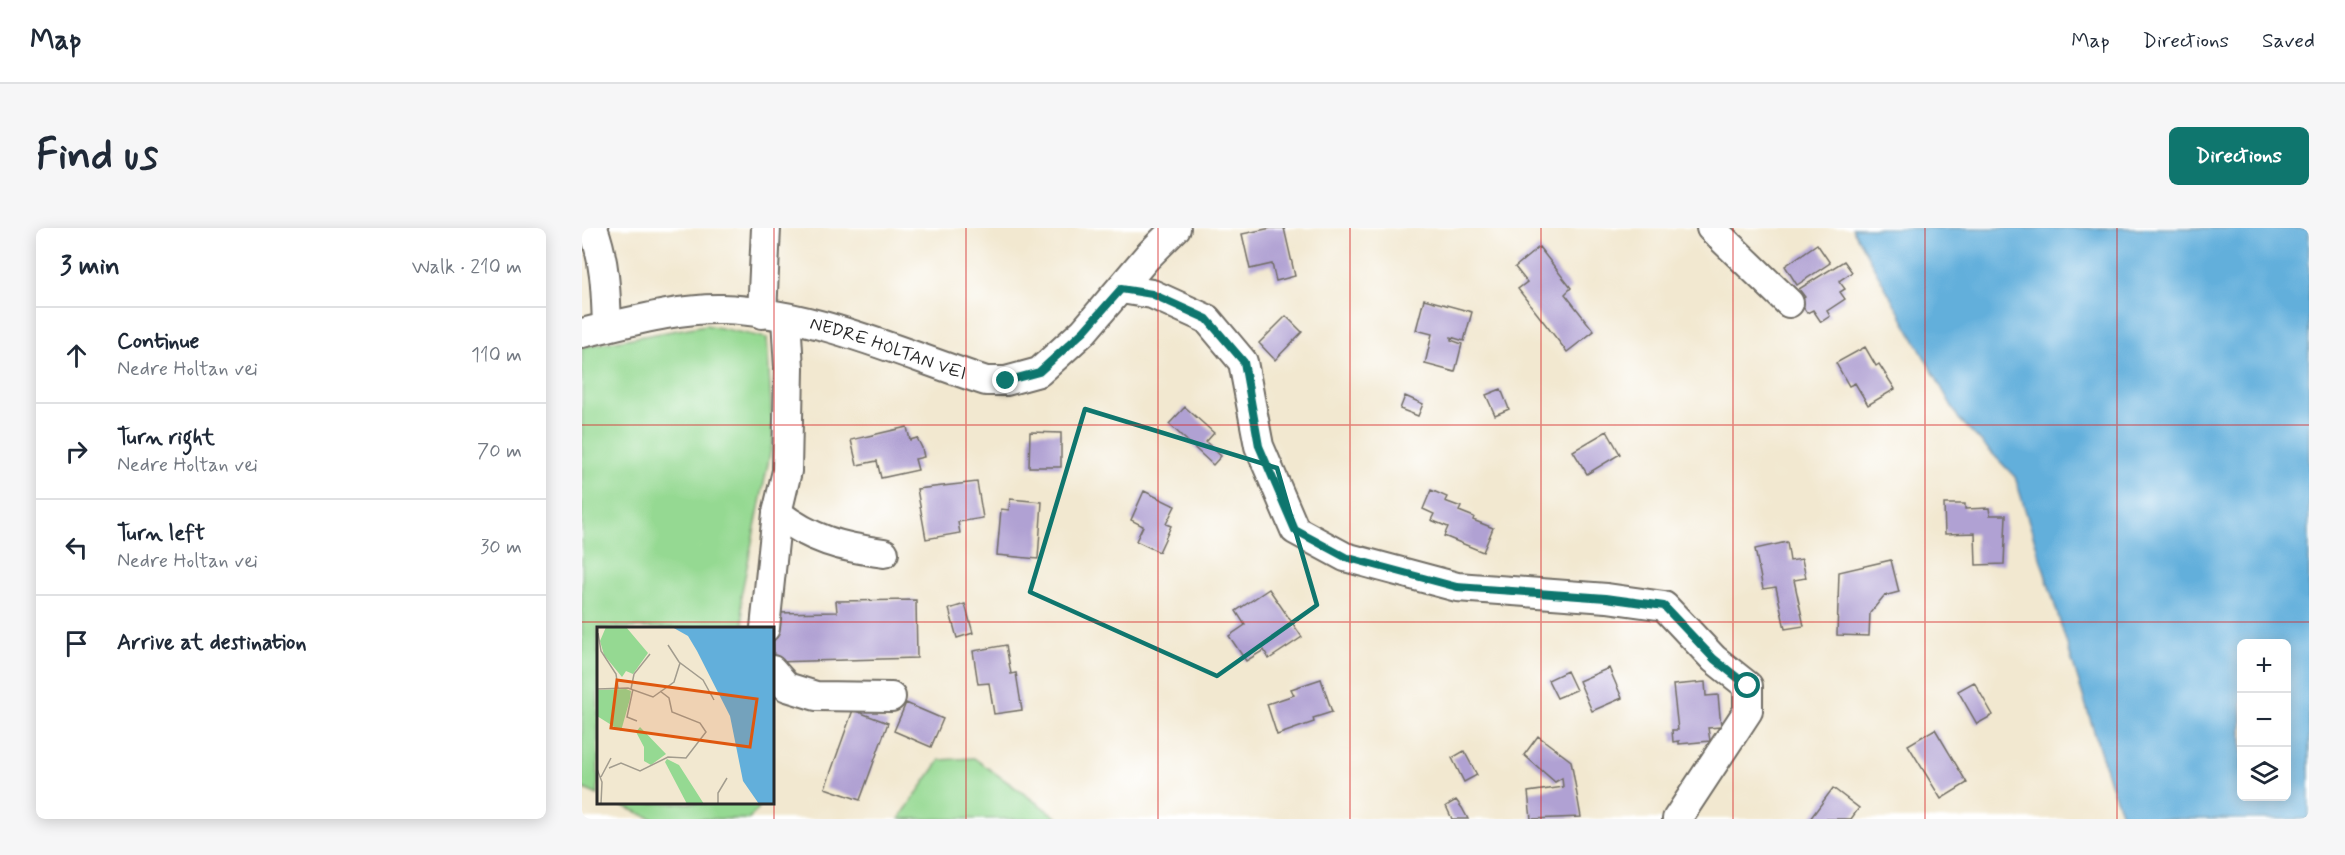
<!DOCTYPE html>
<meta charset="utf-8">
<style>
:root{--surface:#fff;--page:#f6f6f7;--text:#1f2937;--muted:#747a83;--line:#e0e1e3;--accent:#0f766e}
body{margin:0;font-family:Mynerve,sans-serif;background:var(--page);color:var(--text)}
.controls{position:absolute;right:18px;bottom:18px;display:grid;overflow:hidden;border-radius:9px;box-shadow:0 3px 15px #0003}
.controls button{width:54px;height:54px;display:grid;place-items:center;padding:0;border:0;border-bottom:2px solid var(--line);background:var(--surface);color:var(--text);font:30px sans-serif}
.stop{position:absolute;width:18px;height:18px;margin:-14px;border:4px solid #0f766e;border-radius:50%;background:#fff}
.stop.end{background:#0f766e;border-color:#fff;box-shadow:0 2px 6px #0008}
.list{margin:0;padding:0;list-style:none}
h2{display:flex;justify-content:space-between;align-items:center;height:78px;margin:0;padding:0 24px;font-size:26px}
h2 small{font-size:20px;font-weight:400;color:var(--muted)}
.list li{display:grid;grid-template-columns:39px 1fr auto;gap:18px;align-items:center;box-sizing:border-box;height:96px;padding:0 24px;border-top:2px solid var(--line)}
.list b{display:block;font-size:22px;white-space:nowrap}
.list p{margin:0;font-size:20px;white-space:nowrap;color:var(--muted)}
.list em{font-size:20px;font-style:normal;color:var(--muted)}
.icon{flex:none;width:33px;height:33px;fill:none;stroke:currentColor;stroke-width:2;stroke-linecap:round;stroke-linejoin:round}
.map{position:relative;flex:none;width:1727px;height:591px;overflow:hidden;border-radius:9px}
header{display:flex;align-items:center;gap:36px;box-sizing:border-box;height:84px;padding:0 30px;background:var(--surface);border-bottom:2px solid var(--line)}
header strong{font-size:28px}
nav{display:flex;gap:33px;margin-inline-start:auto;font-size:21px}
.intro{display:flex;align-items:center;justify-content:space-between;box-sizing:border-box;height:144px;padding:0 36px}
h1{margin:0;font-size:42px}
.button{padding:15px 27px;border-radius:9px;background:var(--accent);color:#fff;font-size:21px;font-weight:700}
main{display:flex;gap:36px;padding:0 36px}
aside{flex:1;background:var(--surface);border-radius:9px;box-shadow:0 3px 15px #0003}
.map>svg:first-child{display:block}
</style>
<header>
<strong>Map</strong>
<nav><a>Map</a><a>Directions</a><a>Saved</a></nav>
</header>
<div class="intro"><h1>Find us</h1><a class="button">Directions</a></div>
<main>
<aside>
<h2>3 min<small>Walk · 210 m</small></h2>
<ul class="list">
<li><svg class="icon" aria-label="ahead" viewBox="0 0 24 24"><path d="M12 20V5M6 11l6-6 6 6"/></svg><div><b>Continue</b><p>Nedre Holtan vei</p></div><em>110 m</em></li>
<li><svg class="icon" aria-label="right" viewBox="0 0 24 24"><path d="M7 20v-9h11M14 6l5 5-5 5"/></svg><div><b>Turn right</b><p>Nedre Holtan vei</p></div><em>70 m</em></li>
<li><svg class="icon" aria-label="left" viewBox="0 0 24 24"><path d="M17 20v-9H6M10 6l-5 5 5 5"/></svg><div><b>Turn left</b><p>Nedre Holtan vei</p></div><em>30 m</em></li>
<li><svg class="icon" aria-label="arrive" viewBox="0 0 24 24"><path d="M6 21V4h12l-3 4 3 4H6"/></svg><div><b>Arrive at destination</b></div></li>
</ul>
</aside>
<div class="map">
<svg width="1727" height="591" viewBox="0 0 1727 591">
<rect width="100%" height="100%" fill="#fff"/>
<filter id="ink" filterUnits="userSpaceOnUse"><feTurbulence type="fractalNoise" baseFrequency=".0167" numOctaves="2"/><feDisplacementMap in="SourceGraphic" scale="12" xChannelSelector="R" yChannelSelector="G"/><feConvolveMatrix kernelMatrix="1 2 1 2 8 2 1 2 1" color-interpolation-filters="sRGB"/></filter>
<filter id="wash" filterUnits="userSpaceOnUse"><feTurbulence type="fractalNoise" baseFrequency=".008" numOctaves="4" result="noise"/><feDisplacementMap in="SourceGraphic" scale="24" xChannelSelector="R" yChannelSelector="G"/><feGaussianBlur stdDeviation="1.35" result="paint"/><feColorMatrix in="noise" values="0 0 0 0 0 0 0 0 0 0 0 0 0 0 0 0 0 1.4 0 .05"/><feComposite in="paint" operator="in"/></filter>
<g filter="url(#wash)">
<rect width="100%" height="100%" fill="#f2e8d0"/>
<path fill="#95d992" stroke="#60825e" stroke-width="1.5" d="M124,97L185,110L191,211L159,368L162,400H16V567L0,560V119Z
M392,530L477,591H317L358,532Z
M34,575H176V582L166,591H71Z"/>
<path fill="#62afdb" stroke="#466d83" stroke-width="1.5" fill-rule="evenodd" d="M1270,0H1727V591H1542L1528,555L1433,249L1377,191ZM1660,416H1704V568H1660Z"/>
<g id="blocks">
<path fill="#b0a1d3" d="M689,0H702L713,48L694,53L690,36L668,41L660,6Z
M1235,16L1248,35L1215,57L1203,38Z
M957,19L989,60L983,66L1012,103L985,124L936,61L945,54L933,39Z
M1262,33L1270,44L1257,53L1263,61L1258,64L1263,71L1245,83L1248,88L1239,94L1231,82L1225,85L1217,73L1223,69L1217,61Z
M842,71L890,84L882,113L869,109V112L880,116L873,144L843,136L850,106L834,102Z
M704,88L720,104L693,132L677,115Z
M1283,119L1294,138L1297,136L1313,161L1286,177L1273,155L1267,158L1254,135Z
M919,161L927,181L913,187L904,167Z
M823,168L841,176L836,188L818,181Z
M603,179L632,205L624,214L639,228L631,237L587,196Z
M325,199L328,212L335,210L340,220L342,229L333,231L336,242L299,250L295,233L275,237L269,212Z
M1025,203L1038,226L1005,246L991,223Z
M448,204L479,205V239H447Z
M395,254L401,290L376,294L378,305L344,311L335,261Z
M849,262L865,269L863,273L879,279L877,283L892,289L891,292L911,300L901,324L862,308L866,299L849,292L852,286L841,281Z
M562,263L593,278L584,296L589,298L577,324L554,313L561,298L549,292Z
M428,271L460,274L456,331L415,327L419,281L427,282Z
M1362,276H1383V281L1407,280L1408,287H1424L1422,336L1394,337L1393,305L1363,306Z
M1205,314L1208,333L1220,331L1224,350L1212,352L1222,398L1203,401L1194,359L1181,361L1173,321Z
M1309,332L1317,364L1302,368L1288,385L1287,408L1255,407L1257,344Z
M687,361L720,409L687,431L682,422L664,433L647,408L663,397L654,383Z
M334,372L335,430L192,434L191,385L255,384L254,373Z
M383,376L391,405L375,410L367,381Z
M424,417L429,446L434,445L440,482L412,486L407,455L396,456L391,423Z
M1027,440L1040,470L1010,483L997,453Z
M985,443L994,462L975,470L966,452Z
M739,451L750,484L731,490L732,494L695,507L685,476L712,467L709,461Z
M1123,454L1124,468L1136,467L1139,499L1126,500L1128,513L1097,516V513L1091,514L1090,502H1096L1091,457Z
M1392,454L1411,487L1395,496L1376,463Z
M324,475L361,491L349,519L312,503Z
M271,482L306,495L278,572L243,560Z
M1353,501L1385,555L1359,571L1326,517Z
M956,508L989,533L999,589L949,591L946,564L981,559L980,550L973,554L942,527Z
M882,523L895,547L882,554L870,530Z
M1251,560L1277,580L1269,591H1228Z
M874,572L880,580L886,591H870L864,578Z"/>
</g>
</g>
<g filter="url(#ink)">
<use href="#blocks" fill-opacity="0" stroke="#716d65" stroke-width="1.5"/>
<g fill="none" stroke-linecap="round" stroke-linejoin="round">
<defs>
<g id="minor">
<path d="M11,0C23,32 24,65 25,99"/>
<path d="M1129,0L1207,75"/>
<path d="M539,61L570,66L625,91L661,134L677,218L713,302L763,329L875,359L1025,370L1082,378L1132,431L1166,458V483L1095,591"/>
<path d="M180,86L184,0"/>
<path id="s1" d="M0,105C44,95 94,80 140,81C230,84 319,125 404,153H424L457,144L502,103L565,29L594,0"/>
<path d="M195,285C230,312 259,319 302,325"/>
<path d="M183,400L195,285L205,243L207,140L204,90"/>
<path d="M190,442L205,459L234,468L309,469"/>
</g>
</defs>
<use href="#minor" stroke="#716d65" stroke-width="32"/>
<use href="#minor" stroke="#fff" stroke-width="28"/>
</g>
</g>
<g fill="none" stroke-linecap="round" stroke-linejoin="round" filter="url(#ink)">
<path stroke="#0f766e" stroke-width="8" d="M424,153L457,144L502,103L539,61L570,66L625,91L662,134L677,218L713,302L763,329L875,359L1024,370L1082,378L1132,431L1166,458"/>
</g>
<path fill="none" stroke="#0f766e" stroke-width="4.5" stroke-linejoin="round" d="M503,181L695,240L735,377L635,448L448,364Z"/>
<path fill="none" stroke="#d62828" stroke-width="1.5" stroke-opacity="0.55" d="M192,0V591M384,0V591M576,0V591M768,0V591M959,0V591M1151,0V591M1343,0V591M1535,0V591M0,197H1727M0,394H1727"/>
<g text-anchor="middle" stroke-width="4.5" stroke-linejoin="round" paint-order="stroke">
<g font-size="18" fill="#2b2b2b" stroke="#fff">
<text dy="6" stroke="none"><textPath href="#s1" startOffset="314">NEDRE HOLTAN VEI</textPath></text>
</g>
</g>
<g transform="translate(15 399)">
<rect width="177" height="177" fill="#f2e8d0"/>
<path d="M9,0H29L51,26L36,47L29,44L25,50L7,28L3,14ZM29,62L34,64L33,72L24,104L0,89V63ZM43,100L69,127L54,138L47,134V120L39,105ZM70,132L82,138L107,177H90L68,135Z" fill="#95d992"/>
<path d="M75,0H177V177H162L146,154L133,89L100,24L91,9Z" fill="#62afdb"/>
<path fill="none" stroke="#a29c8e" stroke-width="1.5" d="M1,6L4,24L19,47L21,61M71,18L82,35L106,53L117,73M0,62L31,61L56,70L77,55L83,36M34,62L37,47L53,27M36,62L30,90L40,94M12,141L24,136L43,144L71,130L89,131L109,105L103,96L75,85L72,71L63,64M0,142L5,155L4,177M4,150L14,131M121,177V166L130,151"/>
<path fill="#df570e" fill-opacity="0.15" stroke="#df570e" stroke-width="3" d="M20,53L160,72L153,120L14,101Z"/>
<rect width="177" height="177" fill="none" stroke="#2b2b2b" stroke-width="3"/>
</g>
</svg>
<div class="controls">
<button>+</button>
<button>−</button>
<button><svg class="icon" aria-label="layers" viewBox="0 0 24 24"><path d="M12 4l9 5-9 5-9-5zM3 14l9 5 9-5"/></svg></button>
</div>
<div class="stop" style="left:1166px;top:458px"></div>
<div class="stop end" style="left:424px;top:153px"></div>
</div>
</main>
